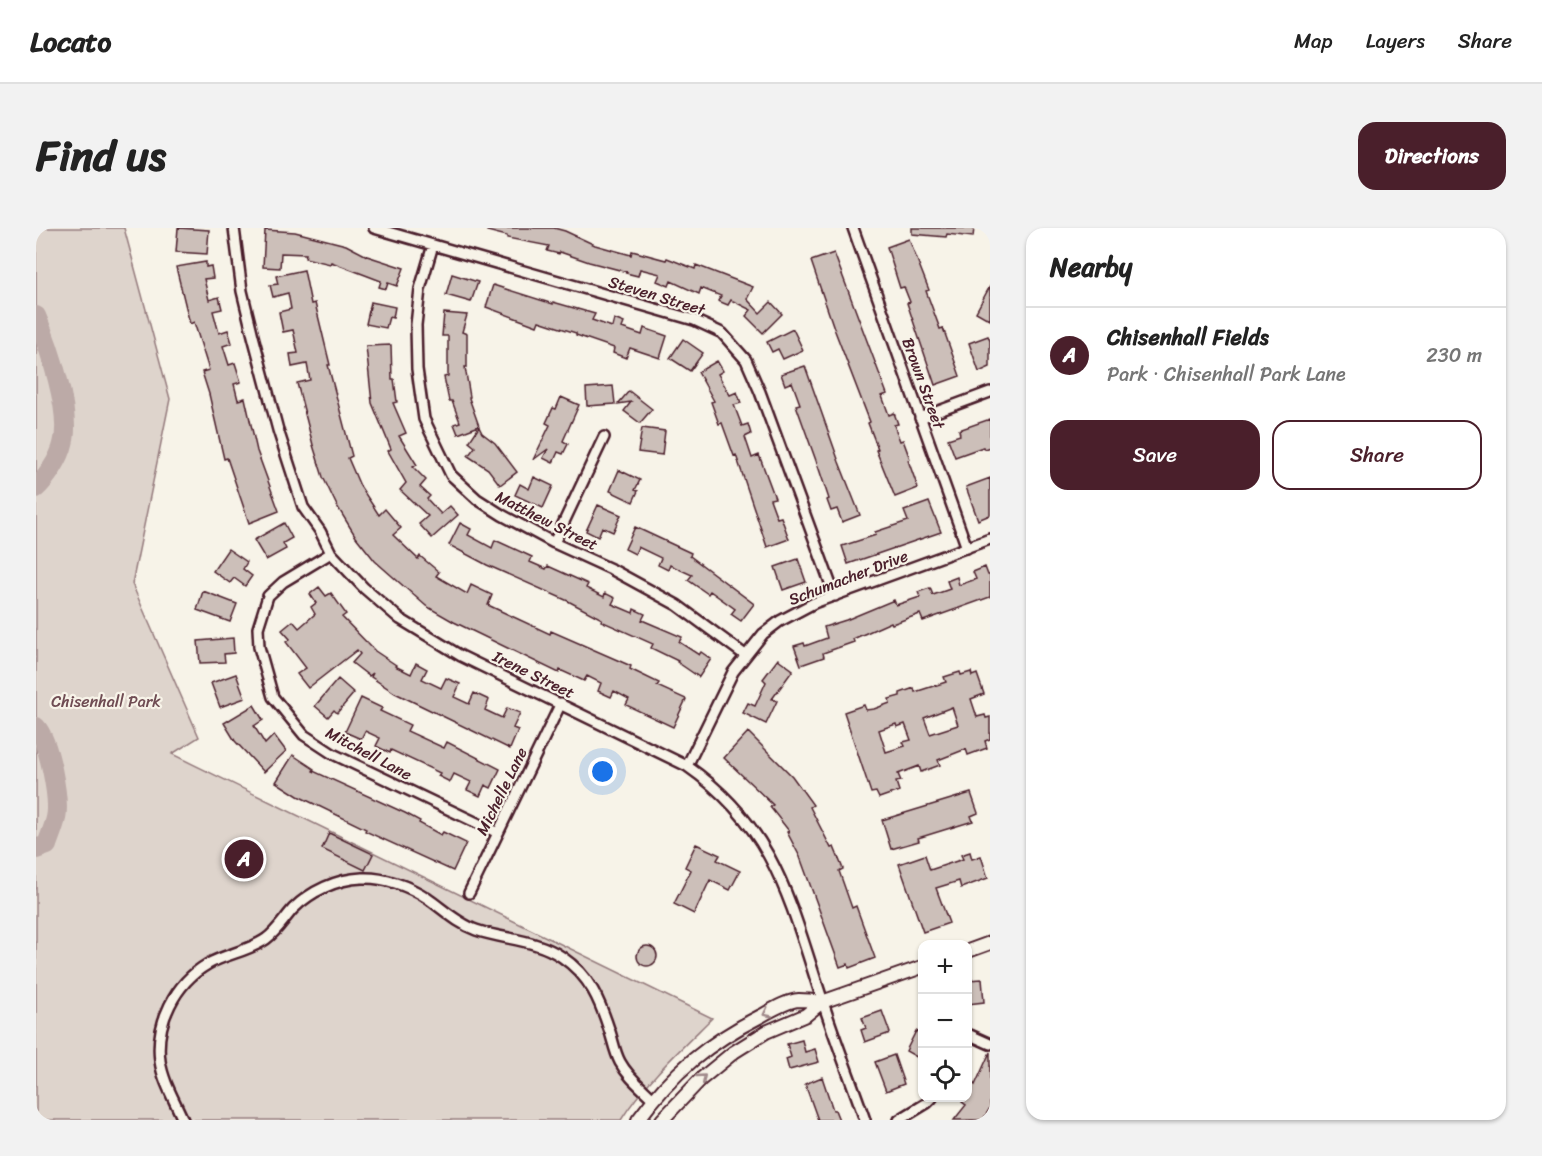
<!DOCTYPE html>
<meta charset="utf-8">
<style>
:root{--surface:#fff;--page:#f2f2f2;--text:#222;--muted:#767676;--line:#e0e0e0;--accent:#4a1f2b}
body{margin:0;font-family:Sriracha,sans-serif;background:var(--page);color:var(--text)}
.controls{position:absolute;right:18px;bottom:18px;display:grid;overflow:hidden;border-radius:12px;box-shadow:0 2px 4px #0004}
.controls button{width:54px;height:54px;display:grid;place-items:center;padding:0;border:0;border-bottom:2px solid var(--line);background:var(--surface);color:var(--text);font:30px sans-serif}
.you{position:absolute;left:567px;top:544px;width:21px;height:21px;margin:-15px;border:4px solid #fff;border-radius:50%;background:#1a73e8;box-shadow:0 0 0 9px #1a73e833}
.badge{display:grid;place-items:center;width:39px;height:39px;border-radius:50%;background:var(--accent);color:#fff;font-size:20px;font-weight:700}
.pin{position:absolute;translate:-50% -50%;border:3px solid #fff;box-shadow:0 2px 6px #0006}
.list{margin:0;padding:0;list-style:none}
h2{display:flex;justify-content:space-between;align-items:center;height:78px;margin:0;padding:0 24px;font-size:26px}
h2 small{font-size:20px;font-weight:400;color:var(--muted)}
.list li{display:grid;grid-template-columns:39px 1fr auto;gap:18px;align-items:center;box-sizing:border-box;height:96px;padding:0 24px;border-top:2px solid var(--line)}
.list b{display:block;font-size:22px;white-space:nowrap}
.list p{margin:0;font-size:20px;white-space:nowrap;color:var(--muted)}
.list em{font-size:20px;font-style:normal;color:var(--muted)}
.actions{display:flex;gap:12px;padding:18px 24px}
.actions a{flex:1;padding:14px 0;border:2px solid var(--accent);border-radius:18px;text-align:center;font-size:21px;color:var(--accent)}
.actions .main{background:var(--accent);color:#fff}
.icon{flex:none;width:33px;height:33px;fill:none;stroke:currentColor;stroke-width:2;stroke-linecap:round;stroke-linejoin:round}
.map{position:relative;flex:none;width:954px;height:892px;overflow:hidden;border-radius:18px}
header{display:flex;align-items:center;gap:36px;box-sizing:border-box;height:84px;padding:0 30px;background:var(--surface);border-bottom:2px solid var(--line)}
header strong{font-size:28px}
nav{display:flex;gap:33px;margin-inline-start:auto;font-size:21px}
.intro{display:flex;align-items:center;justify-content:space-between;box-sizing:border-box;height:144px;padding:0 36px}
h1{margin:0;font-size:42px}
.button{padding:15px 27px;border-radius:18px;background:var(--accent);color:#fff;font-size:21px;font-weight:700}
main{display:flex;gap:36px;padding:0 36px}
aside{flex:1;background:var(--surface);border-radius:18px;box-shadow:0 2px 4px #0004}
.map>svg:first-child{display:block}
</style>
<header>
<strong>Locato</strong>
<nav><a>Map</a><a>Layers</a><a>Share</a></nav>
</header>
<div class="intro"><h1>Find us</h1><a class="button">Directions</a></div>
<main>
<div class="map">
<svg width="954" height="892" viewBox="0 0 954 892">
<rect width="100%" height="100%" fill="#f7f3e8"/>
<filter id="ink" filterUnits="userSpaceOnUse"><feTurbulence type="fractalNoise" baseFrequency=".0167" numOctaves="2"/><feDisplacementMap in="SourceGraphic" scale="12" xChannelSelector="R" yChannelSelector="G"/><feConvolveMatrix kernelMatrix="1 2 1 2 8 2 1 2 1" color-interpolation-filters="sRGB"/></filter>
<g filter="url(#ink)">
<path fill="#ded4cc" stroke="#947a7c" stroke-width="1.5" d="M0,0H88L134,171L96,356L163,509L136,526L676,790C647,819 606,857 585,892H0Z"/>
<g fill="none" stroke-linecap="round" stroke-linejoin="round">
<path stroke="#bcaaa7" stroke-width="20" d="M0,88C13,118 36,185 27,216C24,230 10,251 0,260
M0,499C13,513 24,572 20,590C18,599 14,608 11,617L0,621"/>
</g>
<path fill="#ccbfb9" stroke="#4a1f2b" stroke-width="1.5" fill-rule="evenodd" d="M142,0L173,2L171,26L140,24Z
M451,0H518L529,3L559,17L595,27L596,23L630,32L631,30L659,41L660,37L717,59L711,71L724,85L735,74L746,86L727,105L710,88L715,82L695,72L692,77L682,73L685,68L665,60L663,66L635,53L633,58L621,53L624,46L604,41L602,48L590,45L591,44L553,34L524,24L523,26L511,23L513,18L471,10V8L451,3Z
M876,0H938L937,9L911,6L910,9L876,6Z
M229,2L259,4L310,17L331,28L368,40L361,58L352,55L350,61L343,59L345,53L295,34L294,36L269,30L270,26L245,25L244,40L227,39Z
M873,11L893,62L890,63L904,101L907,100L924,148L899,157L871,75L874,74L868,59L864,60L851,19Z
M798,25L851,166L846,168L853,187L858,185L862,196L858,197L864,213L867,212L874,231L872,232L882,260L859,269L840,222L842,221L832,195L834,194L799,103L775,33Z
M170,34V39L175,38L177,50L168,51L173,72L183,69L186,81L177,83L183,105L192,102L196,115L187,118L193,137L199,135L205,154L198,156L202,172L209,170L221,223L243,283L213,295L191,230L188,231L173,166L166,144L173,142L158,94L154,96L140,39Z
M268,42L275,76L279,75L294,137H292L316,228L312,230L324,258L343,287L349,281L365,300L357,307L382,331L384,328L403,344L400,348L431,366L435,357L456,367L452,377L514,406L515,403L595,438L594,441L623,455L621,458L650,471L637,499L590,477L593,471L578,463L575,469L562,463L565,455L551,448L548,453L524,442L523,445L418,394L390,378L339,333L320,309L301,278L287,249L277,217L261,155L274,152L271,136L256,139L254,126L262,125L258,106L257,102L247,104L243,84L255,81L252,65L237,69L234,57L242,56L240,48Z
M416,46L442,54L435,74L410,67Z
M457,57L517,76V74L559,86L556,92L576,99L578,91L588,95L586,100L606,107L608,100L631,108L624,130L594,120L590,130L577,125L578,120L540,107V105L503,93L501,98L450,79Z
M954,58V92L940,84Z
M335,74L359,79L357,90L353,89L350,100L330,96Z
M408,85L431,87L426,104L431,106V139H429L434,169L433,170L443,198L422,206L418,196L424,194L416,173H413L408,149L412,148V108H406Z
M757,101L767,122L747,131L742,121L736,124L731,114Z
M952,108L954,113V139L943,144L933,115Z
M647,111L667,125L654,143L634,130Z
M355,117L356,151H358L361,174L357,175L370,205L363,208L381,237L377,239L390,252L384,259L394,268L391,271L405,286L414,278L422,287L396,310L383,296L392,288L364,262L370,255L352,223L355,221L336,175L330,118Z
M681,133L687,143L682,146L694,167L701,164L705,175L698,177L706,198L712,196L715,206L709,209L716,230L723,227L739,270L734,271L741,290L745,289L753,311L731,319L700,227L698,228L686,195L683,196L675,174L678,173L662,144Z
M769,138L803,234L824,287L806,294L801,281L795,283L791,272L793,271L783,241L760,177L764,176L756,154L749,157L745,146Z
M577,158L579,176L551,178L550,160Z
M593,163L616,181L604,195L588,183L595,174L582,176Z
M525,169L543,177L527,213L532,216L527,226L522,224L517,235L507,230L512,221L497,232L514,197L510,195L517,180L520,181Z
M954,191V219L948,221L947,219L919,229L912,211L924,207L923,202Z
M443,199L446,205L459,215L481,244L464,257L452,241L432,228L439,219L433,214Z
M606,200L629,203L626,227L602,224Z
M583,242L604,252L599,262L602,263L597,274L574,263Z
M498,249L517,258L507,280L479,267L484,256L493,261Z
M954,250V287L942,292L930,259Z
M893,274L905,304L812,336L806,318L840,307L839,304L872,293L868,283Z
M562,277L585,287L577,304L566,299L562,309L550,303Z
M248,295L256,310L247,315L250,321L230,332L218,312Z
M424,295L435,301L432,307L456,320L459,312L496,329L494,334L510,341L512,338L543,352L552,356L550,360L568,369L569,365L579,370L576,376L597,385L598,381L609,386L606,392L646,409L643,414L663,427L665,424L675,431L663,449L641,434L642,433L615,420L617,416L565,393L566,391L532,373L451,337L413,317Z
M599,299L655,325L654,328L718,376L705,393L695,386L699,381L674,363L672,366L652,352L656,347L634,337L632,342L622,337L625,330L602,319L599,326L589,321Z
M192,321L211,334L207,341L216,348L209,358L198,350L194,355L177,343Z
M762,331L770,354L747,362L739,339Z
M949,339L952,347H954V369L887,393L884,386L856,396L855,394L817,411L818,414L787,425L788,429L765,437L758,418L768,415L769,418L791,410L788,399L810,392L858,372L860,377L884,369L882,364L894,360L897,367L914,361L911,353L921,349L923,357L940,351L937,344Z
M283,359L290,368L295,365L310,386L306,389L339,423L360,437L359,438L375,446L380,435L391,441L386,451L405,460L410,450L424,456L418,469L433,476L438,465L453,472L449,482L466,490L471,480L484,485L477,500L482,502L474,521L359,465L335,449L337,445L333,448L316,435L324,426L321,422L272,460L261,446L270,440L250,414L254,411L246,402L257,393L263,400L279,386L275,379L280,375L274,366Z
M167,363L201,376L194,394L161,382Z
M197,410L198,425L188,426L189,434L164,435L162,413Z
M742,431L757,442L736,471L741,473L730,496L707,485L712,475L719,478L730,454L727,451Z
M924,444L925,447L935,444L936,448L941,446L948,466L935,471L941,489L949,487L950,490L954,489V511L949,513L951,520L932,527L930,521L902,532L904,537L885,544L883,538L862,546L865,553L860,554L863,563L843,570L840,564L835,565L808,484L828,477L830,482L838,481L854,475L853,471L864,468V465L878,460L879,464L910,454L908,449ZM916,479L922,497L894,506L888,490ZM860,496L861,499L869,496L875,512L867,514L869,518L850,524L843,502Z
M200,446L209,470L184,479L175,455Z
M302,451L318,465L301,485L298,482L292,489L279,478Z
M325,470L346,480L344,483L374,497L371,503L408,520L411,514L464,541L455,560L449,557L444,568L431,562L435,554L418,546L414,554L402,548L404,545L355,522L354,525L340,518L344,510L329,503L325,511L309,504Z
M218,477L227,492L218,498L229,516L238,507L250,523L228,544L199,513L188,495Z
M712,504L756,548L777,577L774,579L795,620L798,619L807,641L803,643L816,680L820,678L839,730L813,740L812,736L804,739L764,629L751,604L753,603L734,579L737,577L688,530Z
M257,527L278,541L277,543L369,585L384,593L383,595L405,607L407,604L430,615L417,643L329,603L330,601L262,568L240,554Z
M935,565L942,585L935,588L937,593L882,610L883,613L855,621L846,592Z
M293,605L337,626L329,642L286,621Z
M660,616L684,627L681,632L704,643L694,662L674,652L658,686L638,676L655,642L649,639Z
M934,624L936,631L945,628L952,650L925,660L923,653L900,660L913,695L887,704L863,636L889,627L894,642L927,631L925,627Z
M601 728a10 10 0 1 1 20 0a10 10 0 1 1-20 0Z
M946,751L948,774L932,776V752Z
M846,783L854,805L829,814L825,802L830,800L826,790Z
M880,803L886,806V832L870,823Z
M766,812L769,824L779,821L783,834L753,842L750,831L755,829L751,816Z
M954,824V880L947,892H918L930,877L926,874L929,870H932V864L937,855L939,857Z
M858,827L868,856L850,863L839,834Z
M786,849L797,882H799L803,892H782L769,856Z"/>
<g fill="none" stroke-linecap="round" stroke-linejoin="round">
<defs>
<path id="minor" d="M198,0L206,63L217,108L242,202L267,279L284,303L295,325L328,360L364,391L425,428L651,538C739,599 754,674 786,771C799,812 815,852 829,892
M338,0L658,92L686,105L710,132L724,164L799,368
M817,0L931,320
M397,17L384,61L380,97L381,141L388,191L415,247L441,271L466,287L518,315L575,341L641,377L709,427
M884,190L954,164
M518,315L568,209
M295,325L247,354L232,368L222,400L223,419L237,469L268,507L297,526L462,605
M651,538L697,444L727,406L744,393L778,375L954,311
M433,665L525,475
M932,812L934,807L954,816
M147,892C139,873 127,854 124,833C119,795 139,755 172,736C190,726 213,723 230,711C241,703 248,691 257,681C275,663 301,651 326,650C348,649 373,658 391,670C407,681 421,695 440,702C469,712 500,711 526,729C554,748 564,773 574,804C577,813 579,825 584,834C592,849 605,859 617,871
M863,892L891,875L896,870"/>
<path id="secondary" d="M932,723L954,715
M602,892C637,844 672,815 725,788C736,782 750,773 763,772C771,772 779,773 786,774
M626,892L665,851L698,824L730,804L770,787L786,774L886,739"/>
</defs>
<use href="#minor" stroke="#4a1f2b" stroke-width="14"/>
<use href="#secondary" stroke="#4a1f2b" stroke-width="16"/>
<use href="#minor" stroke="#f7f3e8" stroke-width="9"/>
<use href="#secondary" stroke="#f7f3e8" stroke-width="12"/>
</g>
<defs><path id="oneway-chevron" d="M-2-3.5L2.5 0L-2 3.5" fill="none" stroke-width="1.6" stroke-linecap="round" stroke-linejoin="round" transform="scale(1.5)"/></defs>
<g stroke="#a0898a">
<use href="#oneway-chevron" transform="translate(731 785) rotate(153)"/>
<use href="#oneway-chevron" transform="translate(666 850) rotate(-41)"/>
</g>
</g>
<g text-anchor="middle" stroke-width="4.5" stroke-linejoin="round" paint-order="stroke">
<g font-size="16" fill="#4a1f2b" stroke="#f7f3e8">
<text transform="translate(621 67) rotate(17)" y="6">Steven Street</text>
<text transform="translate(888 155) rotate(70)" y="6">Brown Street</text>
<text transform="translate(511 292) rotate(27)" y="6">Matthew Street</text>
<text transform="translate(812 349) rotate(-21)" y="6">Schumacher Drive</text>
<text transform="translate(498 446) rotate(26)" y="6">Irene Street</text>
<text transform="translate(333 525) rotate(28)" y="6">Mitchell Lane</text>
<text transform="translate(465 563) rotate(-64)" y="6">Michelle Lane</text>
</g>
<g font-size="16" fill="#6f4c53" stroke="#f7f3e8">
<text x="70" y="479">Chisenhall Park</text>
</g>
</g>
</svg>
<div class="controls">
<button>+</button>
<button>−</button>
<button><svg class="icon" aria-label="locate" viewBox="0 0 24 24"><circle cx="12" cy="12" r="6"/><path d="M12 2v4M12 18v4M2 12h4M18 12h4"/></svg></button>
</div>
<div class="you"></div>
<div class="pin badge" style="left:208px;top:631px">A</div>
</div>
<aside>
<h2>Nearby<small></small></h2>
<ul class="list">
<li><span class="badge">A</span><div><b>Chisenhall Fields</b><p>Park · Chisenhall Park Lane</p></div><em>230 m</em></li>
</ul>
<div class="actions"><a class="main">Save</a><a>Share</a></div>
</aside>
</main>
